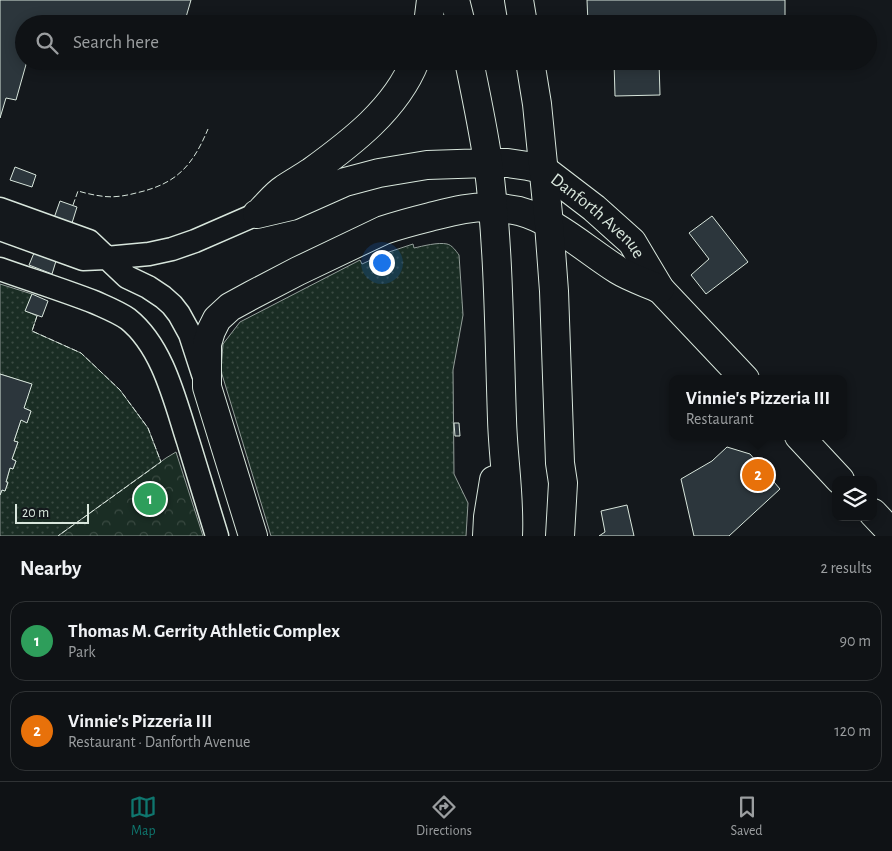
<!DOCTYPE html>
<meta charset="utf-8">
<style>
:root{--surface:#0f1215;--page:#181b1e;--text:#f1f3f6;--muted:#9b9ea0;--line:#2f3234;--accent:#0f766e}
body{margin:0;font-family:"Alegreya Sans",sans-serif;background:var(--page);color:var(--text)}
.controls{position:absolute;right:15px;bottom:15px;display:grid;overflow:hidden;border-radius:10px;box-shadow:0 2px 12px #0003}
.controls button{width:45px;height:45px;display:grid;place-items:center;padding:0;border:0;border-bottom:1px solid var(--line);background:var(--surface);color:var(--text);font:25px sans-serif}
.scale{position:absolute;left:15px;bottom:12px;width:74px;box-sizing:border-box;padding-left:5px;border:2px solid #d8e6dc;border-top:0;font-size:14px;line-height:18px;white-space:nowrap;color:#d8e6dc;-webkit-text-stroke:4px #14181c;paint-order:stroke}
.you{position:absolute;left:381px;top:262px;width:18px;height:18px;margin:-12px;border:4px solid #fff;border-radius:50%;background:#1a73e8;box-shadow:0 0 0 8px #1a73e833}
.badge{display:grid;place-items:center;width:32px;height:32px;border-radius:50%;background:var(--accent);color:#fff;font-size:16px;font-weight:700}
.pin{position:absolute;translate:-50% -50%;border:2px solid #fff;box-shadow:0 1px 5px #0006}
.popup{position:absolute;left:669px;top:375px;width:178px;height:65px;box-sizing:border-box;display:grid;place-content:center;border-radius:10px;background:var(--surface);filter:drop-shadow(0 1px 4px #0005);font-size:16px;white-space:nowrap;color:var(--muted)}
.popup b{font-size:19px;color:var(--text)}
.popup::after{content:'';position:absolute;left:50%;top:100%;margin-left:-10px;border:10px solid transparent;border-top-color:var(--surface)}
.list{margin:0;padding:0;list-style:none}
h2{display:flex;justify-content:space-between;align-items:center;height:65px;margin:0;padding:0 20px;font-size:21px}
h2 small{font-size:16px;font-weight:400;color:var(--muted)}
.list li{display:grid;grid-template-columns:32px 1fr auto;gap:15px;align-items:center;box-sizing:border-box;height:80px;margin:0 10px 10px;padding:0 10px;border:1px solid var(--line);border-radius:15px}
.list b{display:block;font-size:19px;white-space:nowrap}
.list p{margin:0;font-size:16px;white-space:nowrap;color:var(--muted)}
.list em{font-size:16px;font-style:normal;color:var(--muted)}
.icon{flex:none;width:28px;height:28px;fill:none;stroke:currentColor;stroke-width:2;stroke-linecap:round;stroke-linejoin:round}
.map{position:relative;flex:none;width:892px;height:536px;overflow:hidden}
.search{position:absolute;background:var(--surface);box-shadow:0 2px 12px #0003;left:15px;right:15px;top:15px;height:55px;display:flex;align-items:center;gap:12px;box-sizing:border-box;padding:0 18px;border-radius:28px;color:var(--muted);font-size:19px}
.sheet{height:245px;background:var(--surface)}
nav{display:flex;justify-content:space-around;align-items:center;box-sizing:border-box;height:70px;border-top:1px solid var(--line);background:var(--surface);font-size:14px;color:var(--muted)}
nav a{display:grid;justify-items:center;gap:2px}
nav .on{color:var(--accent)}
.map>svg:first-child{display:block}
</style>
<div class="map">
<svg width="892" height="536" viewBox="0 0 892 536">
<defs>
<pattern id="grass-dots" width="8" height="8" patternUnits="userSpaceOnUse" patternTransform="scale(1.25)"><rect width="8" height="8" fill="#1a2d24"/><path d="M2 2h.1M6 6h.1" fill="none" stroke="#3b4b43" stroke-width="1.8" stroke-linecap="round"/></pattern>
<pattern id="forest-crowns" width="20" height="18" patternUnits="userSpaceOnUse" patternTransform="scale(1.25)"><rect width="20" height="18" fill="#1a2d24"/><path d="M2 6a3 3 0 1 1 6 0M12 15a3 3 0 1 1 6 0" fill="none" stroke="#3b4b43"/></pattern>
</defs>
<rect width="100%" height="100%" fill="#14181c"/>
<path fill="url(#grass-dots)" stroke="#939e99" d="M413,244L414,248C423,246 438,242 447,244C452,245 456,251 459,255L463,315L453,370L454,474L468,503L466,536H271L221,371L223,344L240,322L360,260L362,264L386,253Z
M0,284L32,294L26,311L37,316L32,331L81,353L120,390L148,428L161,462L58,536H0V495L2,490L5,491L8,483L6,482L10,468L13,469L16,461L12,459L18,442L14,441L21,420L27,422L31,411L24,408L31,384L0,374Z"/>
<path fill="url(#forest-crowns)" stroke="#939e99" d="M176,452L203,536H58L166,458Z"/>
<path fill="#2c363c" stroke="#d8e6dc" d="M0,0H191L184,24H24V61H27L16,100L6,98L0,118Z
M587,0H785V24H588Z
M614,61H659L660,95L615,96Z
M15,167L36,175L32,187L10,180Z
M60,201L77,207L72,223L54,218Z
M712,216L748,262L706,294L691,275L709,259L689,233Z
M34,253L56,261L52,274L29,265Z
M32,294L48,301L42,317L25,311Z
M0,374L32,384L24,408L31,411L27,423L21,420L14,441L18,442L12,459L16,461L13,469L10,468L6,482H8L5,491L2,490L0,495Z
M454,423H459L460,436H455Z
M727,447L750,454L780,489L729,536H694L681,479L712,461Z
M627,505L634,536H599L605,532L601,511Z"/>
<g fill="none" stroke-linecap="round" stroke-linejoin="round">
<defs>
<path id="street" d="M0,209L89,241L127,277L148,287L163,297L172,305L179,314L190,334L203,374
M0,229L83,259L106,258L149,254L172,249L195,241L257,214
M0,269C31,280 63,290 94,302C105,307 118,312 128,319C163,347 175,401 188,441C198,473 207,504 217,536"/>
<g id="secondary">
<path id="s1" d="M488,163H508L528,166L543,169L594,208L632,242L660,289L745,379"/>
<path d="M492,207C501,208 510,209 519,211C556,221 586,250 618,270C631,278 647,283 660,289"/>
<path d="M799,436L840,480"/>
<path d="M873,513L892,533"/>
</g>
<path id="highway" d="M455,0L461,24
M519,0L523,24
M428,24L431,0
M469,61C476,95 483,128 488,162C499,246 499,334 502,419C503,458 510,497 508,536
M530,61L537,104L549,224L554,291L560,463L563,483L560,536
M262,210C269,203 276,194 284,189C293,183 302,178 311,172C351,143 396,109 415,61
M257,214L291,206L345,182L379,173L427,165L488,163
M253,536L207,387V344L211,331L217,319L230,307L252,295L298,271L384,230C399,225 414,221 430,217C450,212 471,206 492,207
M487,536L488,517L494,480"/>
</defs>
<use href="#street" stroke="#d8e6dc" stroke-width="25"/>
<use href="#secondary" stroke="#d8e6dc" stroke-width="30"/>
<use href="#highway" stroke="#d8e6dc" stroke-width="30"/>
<use href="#street" stroke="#14181c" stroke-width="22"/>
<use href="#secondary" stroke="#14181c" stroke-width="28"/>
<use href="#highway" stroke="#14181c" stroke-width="28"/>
<path stroke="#d8e6dc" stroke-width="1" stroke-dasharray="6 2.5" stroke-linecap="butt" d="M73,205L78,191C85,193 93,195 101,196C112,198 125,196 136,193C176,184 192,167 208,129
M37,316L32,331L81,353L120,390L148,428L161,462L58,536"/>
</g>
<g text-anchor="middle" stroke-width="4" stroke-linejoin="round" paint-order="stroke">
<g font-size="18" fill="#d8e6dc" stroke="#14181c">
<text dy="6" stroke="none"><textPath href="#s1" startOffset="128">Danforth Avenue</textPath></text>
</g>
</g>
</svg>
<div class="controls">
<button><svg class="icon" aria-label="layers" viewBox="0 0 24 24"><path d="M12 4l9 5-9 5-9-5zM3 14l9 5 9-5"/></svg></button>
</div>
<div class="scale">20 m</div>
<div class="you"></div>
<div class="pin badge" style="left:150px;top:499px;background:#2e9e5b">1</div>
<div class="pin badge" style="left:758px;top:475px;background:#e8710a">2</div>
<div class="popup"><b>Vinnie's Pizzeria III</b>Restaurant</div>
<div class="search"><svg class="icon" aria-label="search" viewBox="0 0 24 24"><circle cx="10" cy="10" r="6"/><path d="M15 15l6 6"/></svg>Search here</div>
</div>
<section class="sheet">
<h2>Nearby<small>2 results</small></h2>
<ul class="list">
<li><span class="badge" style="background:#2e9e5b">1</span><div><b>Thomas M. Gerrity Athletic Complex</b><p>Park</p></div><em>90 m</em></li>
<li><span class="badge" style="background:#e8710a">2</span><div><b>Vinnie's Pizzeria III</b><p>Restaurant · Danforth Avenue</p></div><em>120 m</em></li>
</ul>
</section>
<nav>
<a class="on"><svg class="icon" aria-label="map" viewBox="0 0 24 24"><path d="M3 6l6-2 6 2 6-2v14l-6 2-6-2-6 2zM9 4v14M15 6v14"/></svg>Map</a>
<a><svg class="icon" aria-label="directions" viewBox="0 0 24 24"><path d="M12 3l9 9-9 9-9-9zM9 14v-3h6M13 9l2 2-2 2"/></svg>Directions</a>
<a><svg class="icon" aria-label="saved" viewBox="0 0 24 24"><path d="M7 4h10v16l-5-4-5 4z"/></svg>Saved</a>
</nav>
